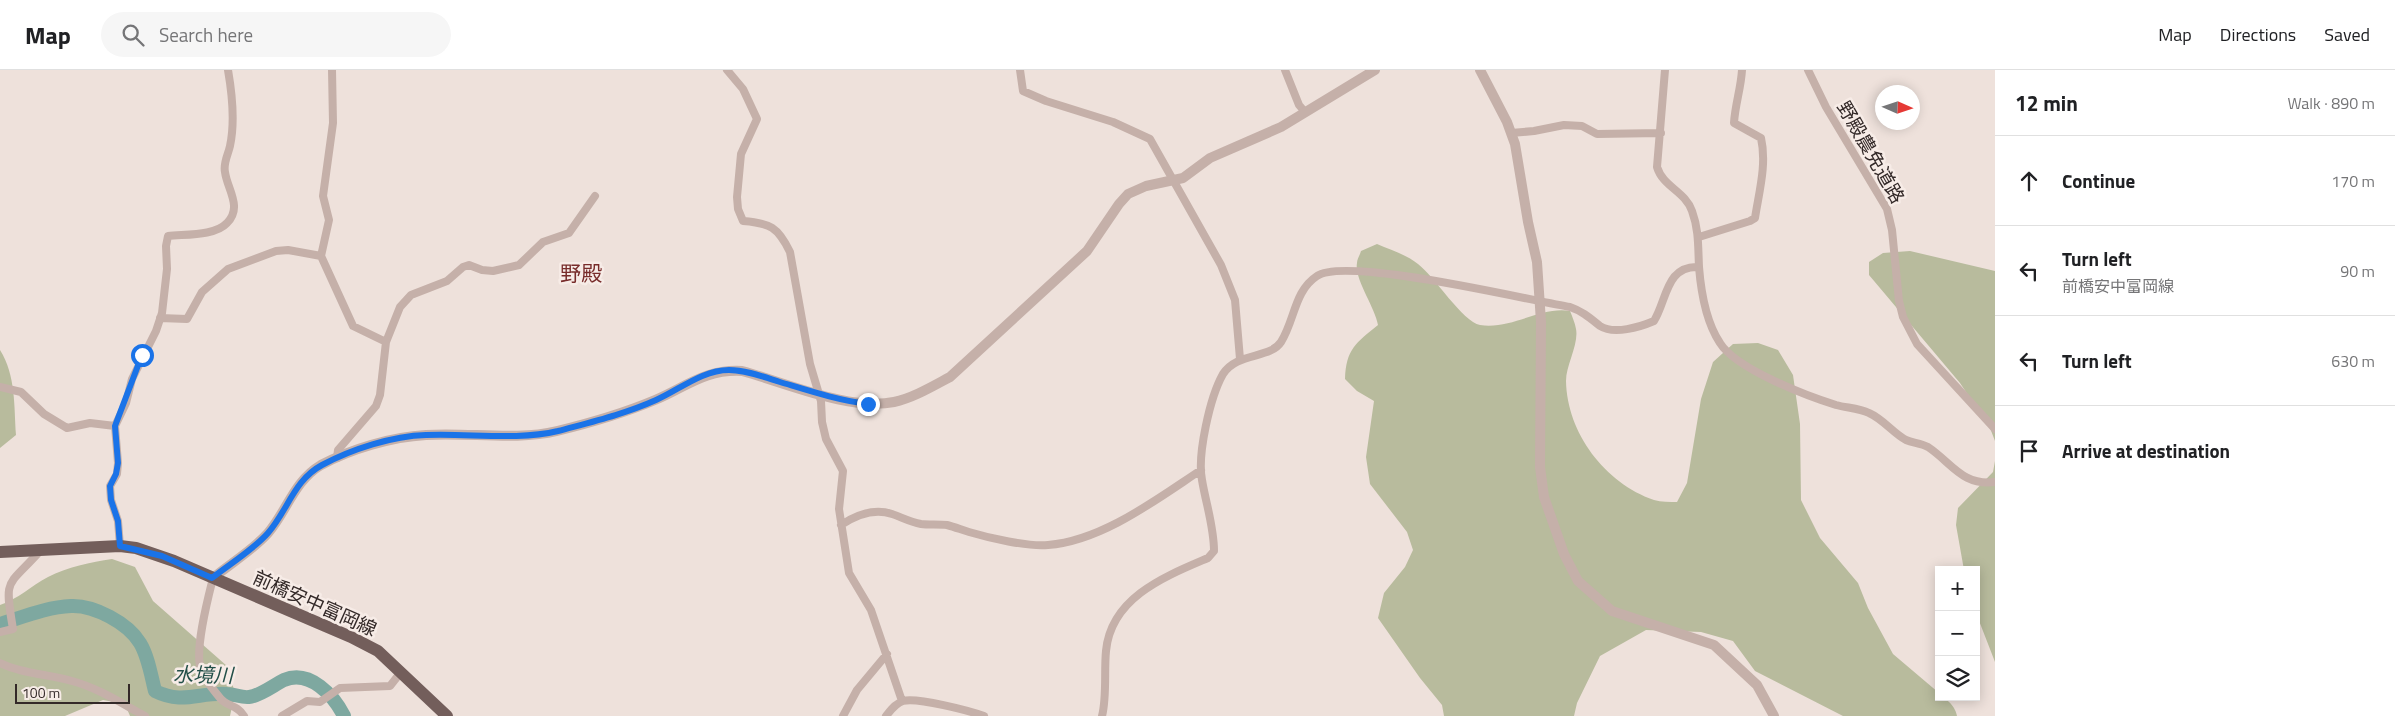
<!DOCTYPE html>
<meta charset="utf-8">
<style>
:root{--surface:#fff;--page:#f6f6f6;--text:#202124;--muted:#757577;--line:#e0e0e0}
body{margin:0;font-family:"Titillium Web","Noto Sans JP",sans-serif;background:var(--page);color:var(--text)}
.controls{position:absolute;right:15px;bottom:15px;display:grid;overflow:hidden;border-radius:0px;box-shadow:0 2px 12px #0003}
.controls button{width:45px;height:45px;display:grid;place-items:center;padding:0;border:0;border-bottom:1px solid var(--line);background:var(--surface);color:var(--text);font:25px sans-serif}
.compass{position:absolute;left:1875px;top:15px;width:45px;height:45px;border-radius:50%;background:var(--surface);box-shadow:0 2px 12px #0003;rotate:93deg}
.scale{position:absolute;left:15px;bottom:12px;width:115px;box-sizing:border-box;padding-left:5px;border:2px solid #332928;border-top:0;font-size:14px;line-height:18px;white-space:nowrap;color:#332928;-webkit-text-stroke:4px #f7ece7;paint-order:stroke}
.stop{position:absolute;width:15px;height:15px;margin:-11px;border:4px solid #1a73e8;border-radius:50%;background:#fff}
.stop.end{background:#1a73e8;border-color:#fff;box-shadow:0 1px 5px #0008}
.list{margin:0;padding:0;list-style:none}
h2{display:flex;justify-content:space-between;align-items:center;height:65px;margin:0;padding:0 20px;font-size:21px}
h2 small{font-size:16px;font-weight:400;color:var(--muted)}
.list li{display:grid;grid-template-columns:32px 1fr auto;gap:15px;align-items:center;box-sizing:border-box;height:90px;padding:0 20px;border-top:1px solid var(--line)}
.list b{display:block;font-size:19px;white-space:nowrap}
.list p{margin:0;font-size:16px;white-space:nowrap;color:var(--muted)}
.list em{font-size:16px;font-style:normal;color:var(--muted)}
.icon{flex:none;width:28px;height:28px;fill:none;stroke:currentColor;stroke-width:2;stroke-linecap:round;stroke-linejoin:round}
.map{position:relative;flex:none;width:1995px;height:646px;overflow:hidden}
header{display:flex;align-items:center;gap:30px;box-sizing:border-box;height:70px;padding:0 25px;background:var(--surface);border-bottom:1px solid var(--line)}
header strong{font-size:24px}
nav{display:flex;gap:28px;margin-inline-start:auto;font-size:18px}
.search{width:350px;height:45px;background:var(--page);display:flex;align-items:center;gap:12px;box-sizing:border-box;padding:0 18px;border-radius:28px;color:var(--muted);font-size:19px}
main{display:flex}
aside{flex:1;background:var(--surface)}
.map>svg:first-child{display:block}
</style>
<header>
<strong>Map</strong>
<div class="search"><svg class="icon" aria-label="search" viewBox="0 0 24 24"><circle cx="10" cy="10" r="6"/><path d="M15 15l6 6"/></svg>Search here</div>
<nav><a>Map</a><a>Directions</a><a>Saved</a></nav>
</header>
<main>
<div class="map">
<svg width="1995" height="646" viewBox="0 0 1995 646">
<rect width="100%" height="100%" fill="#eee1db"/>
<path fill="#b8bb9d" d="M1377,174C1391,180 1407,185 1418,194C1434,206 1463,252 1480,255C1511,260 1541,236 1570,241C1572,246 1575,253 1576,259C1579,274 1566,295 1566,311C1567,363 1605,413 1654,430C1661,432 1670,432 1677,432L1687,413L1701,329L1713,292L1733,274L1758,273L1778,280L1793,305L1800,354L1801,430L1820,468L1858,513L1868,538L1893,584L1939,623V627C1947,627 1956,638 1957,646H1843L1755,601L1733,571L1701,562L1646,560L1600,586L1577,633L1574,646H1444L1442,635L1420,608L1378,548L1384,523L1405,497L1413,480L1407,462L1370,414L1366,387L1374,331L1357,321L1345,309C1346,279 1356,273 1378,255C1375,237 1354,209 1357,193C1357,189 1360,185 1361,181Z
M1910,181L1995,201V371L1990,358L1960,313L1869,205V192L1883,183Z
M0,280C16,305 14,337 16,365L0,378Z
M1995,391V592L1976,543V500H1964L1956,455L1958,438L1993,402Z
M112,489L135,497L153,531L227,596L235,623L230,646H130L125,634L103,630L65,646H0V535C18,529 31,516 48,507C67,497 91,492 112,489Z"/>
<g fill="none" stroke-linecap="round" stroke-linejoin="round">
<path stroke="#7ea8a0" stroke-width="14" d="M0,554C23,547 47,537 71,536C94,535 128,553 140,573C148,586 151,605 155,621C183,635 199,622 227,624C234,624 242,628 249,627C260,626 274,615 284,610C310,599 334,626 344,646"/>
<path stroke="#c5b0a9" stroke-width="8" d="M727,0L743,19L757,49L741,84L737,127L738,139L743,151C770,153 778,157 790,182L810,294L821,331L822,352L826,369L843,401L839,439L849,503L871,540L902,631
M1020,0L1023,21L1046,31L1113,52L1150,69L1221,195L1235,230L1240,289
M1285,0L1299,35L1305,42
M1665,0L1657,97C1663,117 1685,121 1692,141C1699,160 1698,177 1699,197C1701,222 1706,252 1720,273C1736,299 1807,326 1836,335C1847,338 1859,338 1869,343C1883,349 1893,363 1906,370C1913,373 1921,373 1928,377C1952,393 1962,416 1995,412
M1808,0L1826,37L1887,139L1892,160L1899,231L1903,247L1917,274L1995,359
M1511,63L1534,61L1564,55L1582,56L1597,64L1661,63
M1699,167L1750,151L1755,148C1759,122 1767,94 1761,68L1734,53C1735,35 1741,18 1742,0
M321,186L329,150L323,126L333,53L332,0
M160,248L187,249L202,222L228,199L276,181L288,180L321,186L353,256L386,272L380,325L376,336L338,380L337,388
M386,272L400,237L411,225L447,211L463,197L469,195L482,200L493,201L519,195L543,172L569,163L595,126
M0,317L21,322L44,344L67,358L90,353L115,356
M841,455C856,445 874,438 892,444C901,447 910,452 921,454C929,455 938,454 947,455C955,457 962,460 969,462C989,468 1028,477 1048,475C1102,471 1157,429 1201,400
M120,476L118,451L111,430L110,416L117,404L118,393L115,356L126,333L132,309L156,261L162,243L167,199L166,176L168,166C186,164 215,166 227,153C243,137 227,119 225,102C223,93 228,85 230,76C235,53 232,23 228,0
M213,508C208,528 194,581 201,599C204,610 213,619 220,628C227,637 237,634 244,646
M0,562L13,559C4,506 7,518 40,481
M0,593C23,604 48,604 72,611C98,618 121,633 145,646
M282,646L307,631L320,632L340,618L390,616L401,602
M843,646L857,620L887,584
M886,646C891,640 896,633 903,631C917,627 970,641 984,646
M1102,646C1107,627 1104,601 1106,581C1111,527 1166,506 1208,488L1214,481C1214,457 1206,434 1202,410C1197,385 1210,327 1223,304C1237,282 1270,289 1281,272C1295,250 1294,221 1317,206C1345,186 1528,230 1570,237C1582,241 1590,248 1600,256C1614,265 1640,257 1654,251C1667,230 1666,195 1699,197"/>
<path stroke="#c5b0a9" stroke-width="10" d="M1480,0L1507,52L1515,74L1528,152L1537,192L1541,252L1540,397L1544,427L1564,484L1578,511L1612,541L1714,575L1757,615L1774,646
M213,508C231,493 253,480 268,463C287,441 294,411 321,395C351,379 391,367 426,365C469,362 515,371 557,361C590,353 624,343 655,330C686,317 705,299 742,301C787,313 849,341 894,332C913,328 933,316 950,307L1087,181L1119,134L1128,124L1146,116L1183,108L1210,88L1281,57L1375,0"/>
<path stroke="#735e5b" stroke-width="12" d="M0,482L120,476L136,478L174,491L351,567L378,581L447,646"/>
</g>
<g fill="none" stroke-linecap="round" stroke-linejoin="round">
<path stroke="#1a73e8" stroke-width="6" d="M142,285L115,356L118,393L116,404L110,416L111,430L118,451L120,476L162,486L212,508C231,493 253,480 268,463C288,440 294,410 322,395C352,379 392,366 426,365C469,363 516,371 558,361C591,352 625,344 656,330C679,320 702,300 729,300C746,300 764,307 780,312C810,321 837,330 868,334"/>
</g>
<g text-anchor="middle" stroke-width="5" stroke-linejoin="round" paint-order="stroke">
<g font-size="19" fill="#332928" stroke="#f7ece7">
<text transform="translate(1871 82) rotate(60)" y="7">野殿農免道路</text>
<text transform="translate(315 533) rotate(24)" y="7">前橋安中富岡線</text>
</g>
<g font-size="20" font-style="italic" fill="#234f48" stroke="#f7ece7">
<text transform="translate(203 605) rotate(1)" y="7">水境川</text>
</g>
<g font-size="21" fill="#782c2b" stroke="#f7ece7">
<text x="581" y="211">野殿</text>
</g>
</g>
</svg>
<div class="controls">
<button>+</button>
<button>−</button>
<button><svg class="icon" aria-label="layers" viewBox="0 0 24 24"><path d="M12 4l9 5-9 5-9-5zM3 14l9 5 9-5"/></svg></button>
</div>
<svg class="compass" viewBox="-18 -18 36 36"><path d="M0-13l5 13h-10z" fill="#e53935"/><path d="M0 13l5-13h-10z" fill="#757577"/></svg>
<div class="scale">100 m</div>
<div class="stop" style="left:142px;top:285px"></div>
<div class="stop end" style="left:868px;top:334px"></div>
</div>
<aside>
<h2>12 min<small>Walk · 890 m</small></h2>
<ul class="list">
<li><svg class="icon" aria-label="ahead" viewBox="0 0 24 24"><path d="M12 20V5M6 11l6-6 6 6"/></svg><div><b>Continue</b></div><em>170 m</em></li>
<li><svg class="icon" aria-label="left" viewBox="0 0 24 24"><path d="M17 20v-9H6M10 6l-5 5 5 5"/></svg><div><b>Turn left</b><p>前橋安中富岡線</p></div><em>90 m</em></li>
<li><svg class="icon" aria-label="left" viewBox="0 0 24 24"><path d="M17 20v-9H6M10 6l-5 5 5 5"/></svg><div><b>Turn left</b></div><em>630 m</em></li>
<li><svg class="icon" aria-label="arrive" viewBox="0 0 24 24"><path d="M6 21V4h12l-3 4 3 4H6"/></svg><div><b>Arrive at destination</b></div></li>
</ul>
</aside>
</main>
